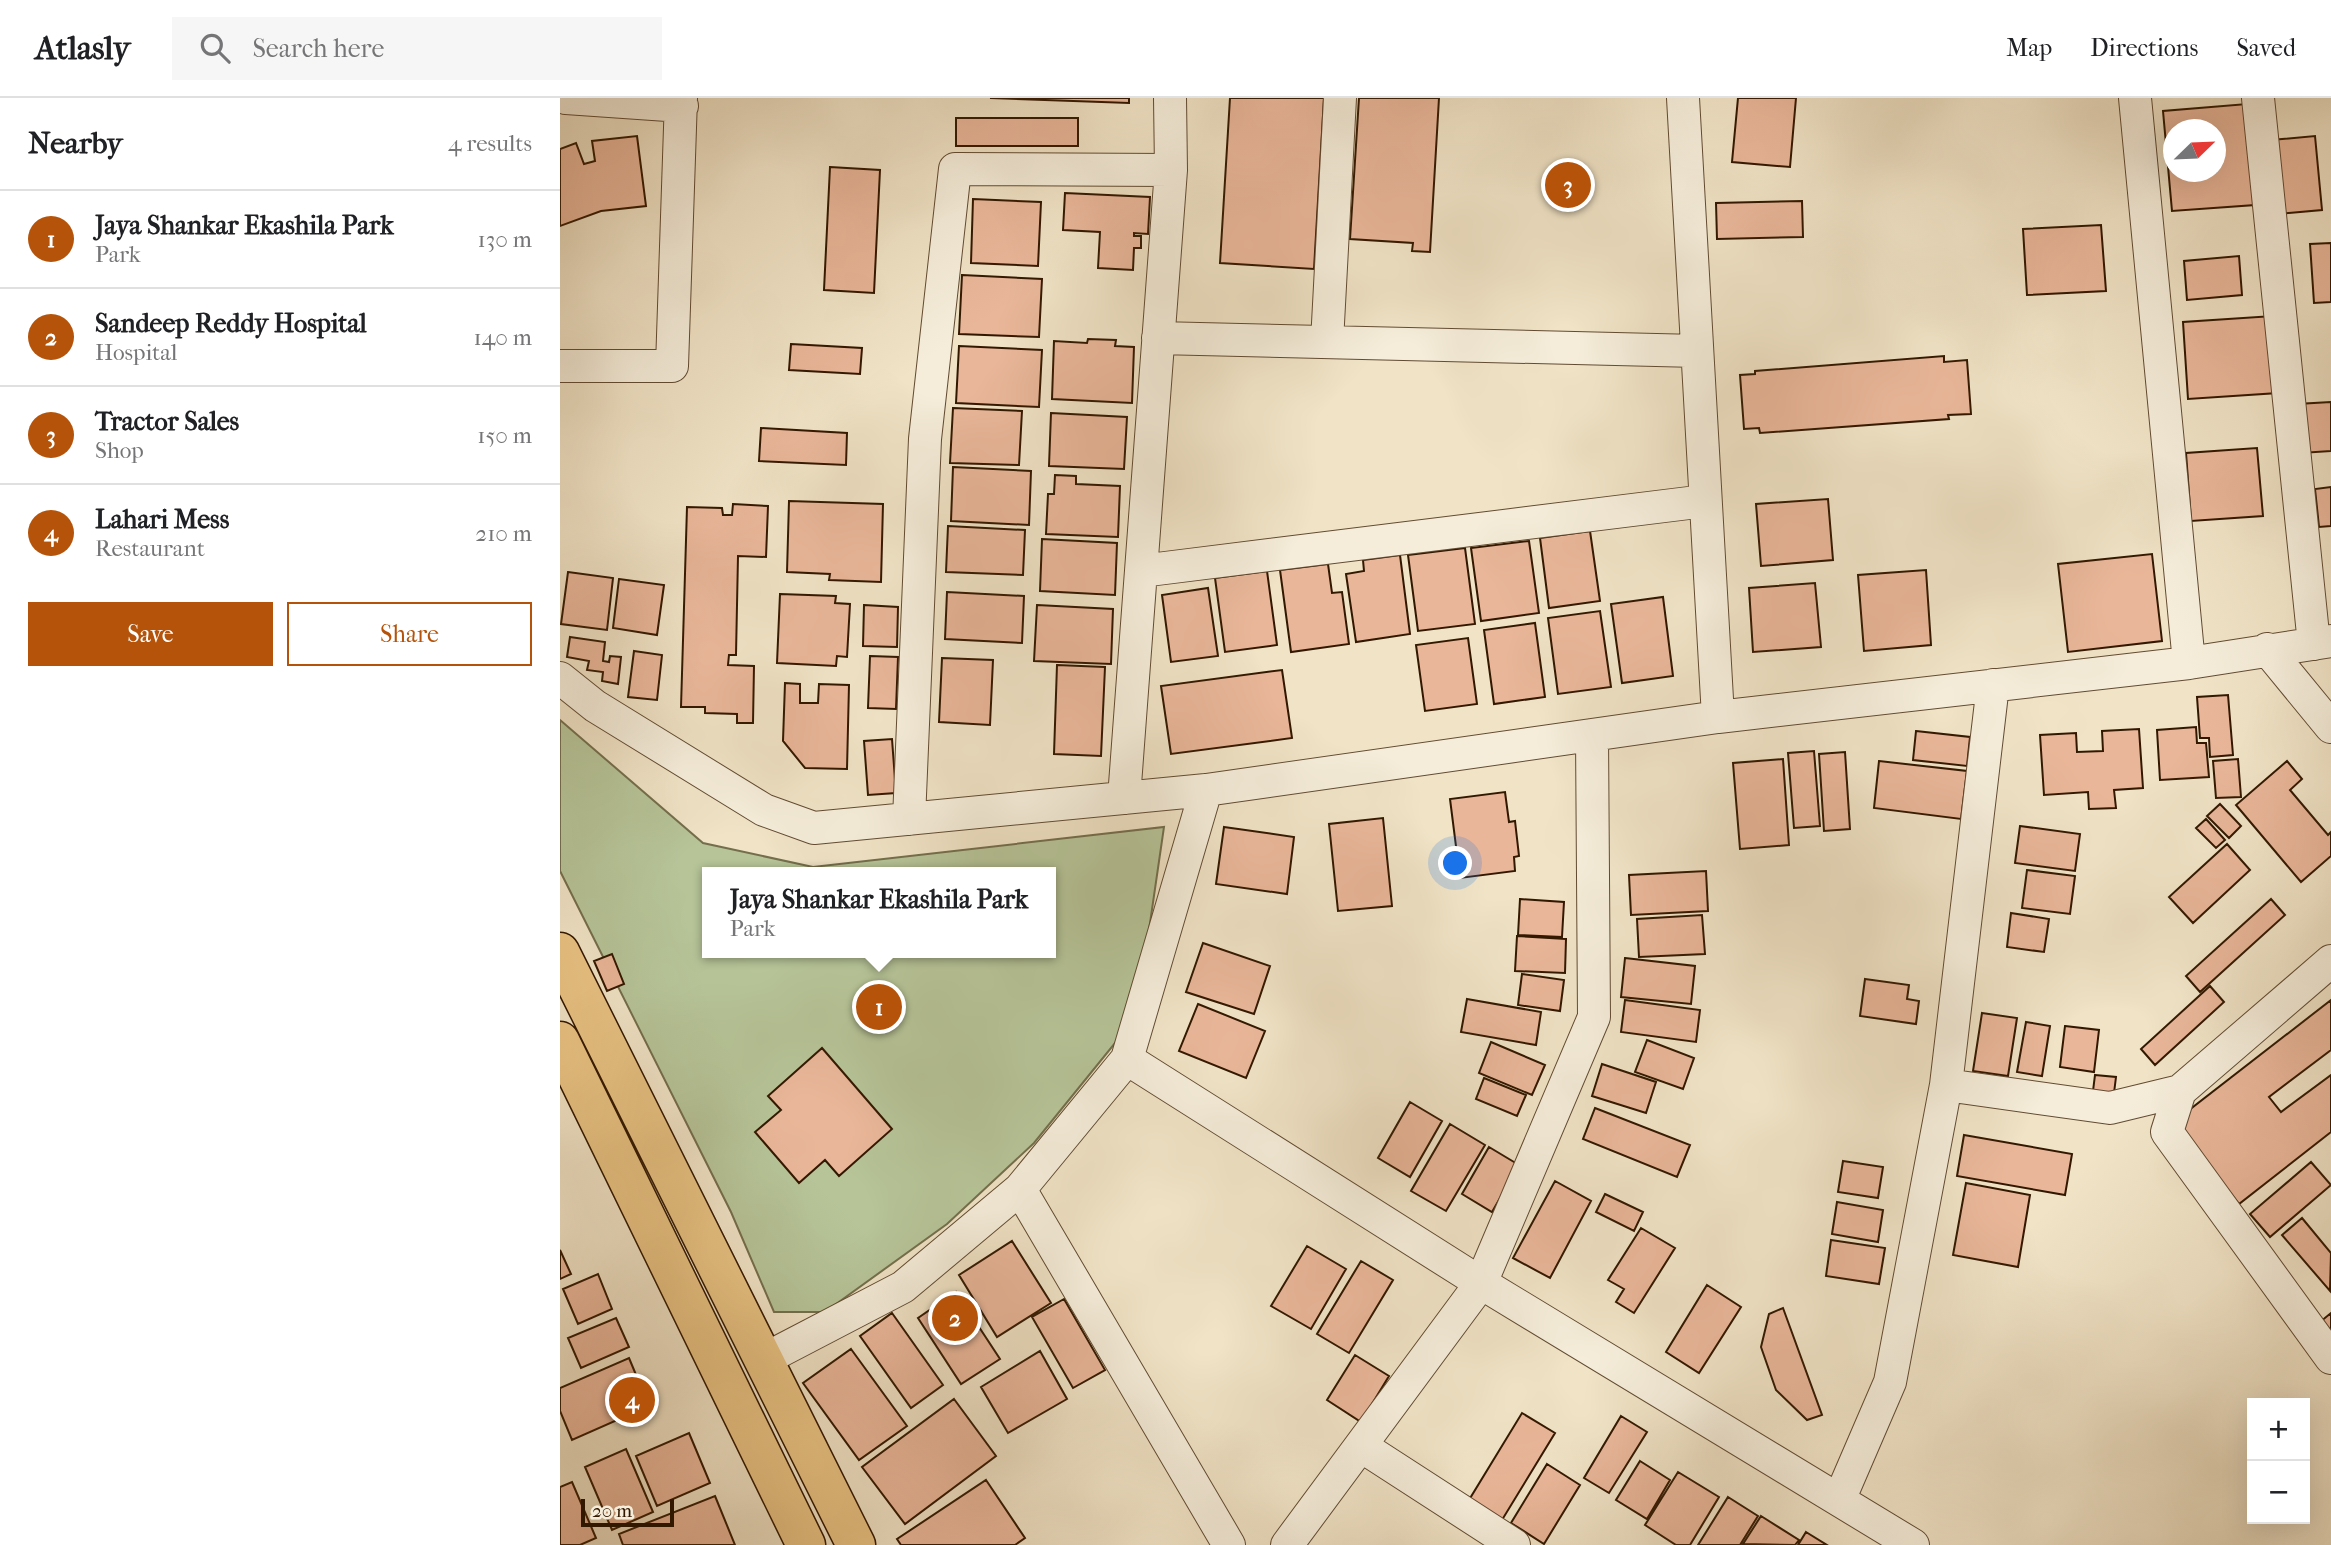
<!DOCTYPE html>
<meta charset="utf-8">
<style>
:root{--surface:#fff;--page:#f6f6f6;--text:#202124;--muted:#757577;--line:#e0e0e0;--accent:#b45309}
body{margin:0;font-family:"IM FELL French Canon",serif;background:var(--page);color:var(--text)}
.controls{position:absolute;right:21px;bottom:21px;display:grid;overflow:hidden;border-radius:0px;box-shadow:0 7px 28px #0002}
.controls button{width:63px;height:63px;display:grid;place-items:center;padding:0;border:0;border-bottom:2px solid var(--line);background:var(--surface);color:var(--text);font:35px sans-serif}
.compass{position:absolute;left:1603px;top:21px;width:63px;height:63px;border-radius:50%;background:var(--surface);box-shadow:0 7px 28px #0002;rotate:67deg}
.scale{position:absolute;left:21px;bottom:18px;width:93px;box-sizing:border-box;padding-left:7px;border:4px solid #331800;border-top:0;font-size:19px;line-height:24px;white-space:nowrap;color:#331800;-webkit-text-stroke:5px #f5edda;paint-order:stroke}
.you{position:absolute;left:896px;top:766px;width:24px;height:24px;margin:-18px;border:5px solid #fff;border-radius:50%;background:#1a73e8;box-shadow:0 0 0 10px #1a73e833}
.badge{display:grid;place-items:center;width:46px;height:46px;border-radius:50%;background:var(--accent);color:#fff;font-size:23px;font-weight:700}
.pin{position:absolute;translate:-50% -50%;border:4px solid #fff;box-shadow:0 2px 7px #0006}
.popup{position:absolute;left:142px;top:769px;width:354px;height:91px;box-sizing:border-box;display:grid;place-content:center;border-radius:0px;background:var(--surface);filter:drop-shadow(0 2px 5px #0005);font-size:23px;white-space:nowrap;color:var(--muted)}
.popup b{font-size:26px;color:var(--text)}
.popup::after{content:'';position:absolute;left:50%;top:100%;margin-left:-14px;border:14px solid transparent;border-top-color:var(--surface)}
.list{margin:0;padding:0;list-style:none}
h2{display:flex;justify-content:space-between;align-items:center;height:91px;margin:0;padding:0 28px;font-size:30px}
h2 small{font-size:23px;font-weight:400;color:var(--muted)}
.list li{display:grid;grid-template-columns:46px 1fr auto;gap:21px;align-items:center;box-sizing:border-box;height:98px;padding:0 28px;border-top:2px solid var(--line)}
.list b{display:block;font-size:26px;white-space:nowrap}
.list p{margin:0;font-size:23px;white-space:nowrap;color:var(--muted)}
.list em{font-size:23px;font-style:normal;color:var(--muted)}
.actions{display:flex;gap:14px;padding:21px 28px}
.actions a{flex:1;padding:16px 0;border:2px solid var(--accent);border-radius:0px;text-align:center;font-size:24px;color:var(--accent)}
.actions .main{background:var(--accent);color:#fff}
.icon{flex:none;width:38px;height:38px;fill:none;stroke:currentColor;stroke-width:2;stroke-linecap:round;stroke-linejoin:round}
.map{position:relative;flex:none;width:1771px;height:1447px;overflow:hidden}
header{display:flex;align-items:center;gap:42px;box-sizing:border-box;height:98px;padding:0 35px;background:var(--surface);border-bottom:2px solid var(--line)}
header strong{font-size:33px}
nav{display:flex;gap:38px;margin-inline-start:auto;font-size:24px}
.search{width:490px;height:63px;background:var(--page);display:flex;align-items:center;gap:18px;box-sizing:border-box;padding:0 24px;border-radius:0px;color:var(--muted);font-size:26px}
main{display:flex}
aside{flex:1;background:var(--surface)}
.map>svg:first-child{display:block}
</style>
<header>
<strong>Atlasly</strong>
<div class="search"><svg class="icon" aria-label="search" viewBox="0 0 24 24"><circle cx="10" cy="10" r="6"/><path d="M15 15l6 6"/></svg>Search here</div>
<nav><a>Map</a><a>Directions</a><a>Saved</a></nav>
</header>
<main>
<aside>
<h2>Nearby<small>4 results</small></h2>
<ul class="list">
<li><span class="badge">1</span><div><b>Jaya Shankar Ekashila Park</b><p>Park</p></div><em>130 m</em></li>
<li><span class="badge">2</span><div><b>Sandeep Reddy Hospital</b><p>Hospital</p></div><em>140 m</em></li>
<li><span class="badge">3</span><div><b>Tractor Sales</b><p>Shop</p></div><em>150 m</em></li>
<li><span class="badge">4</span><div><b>Lahari Mess</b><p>Restaurant</p></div><em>210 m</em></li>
</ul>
<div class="actions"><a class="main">Save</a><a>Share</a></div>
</aside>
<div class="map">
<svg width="1771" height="1447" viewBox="0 0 1771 1447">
<rect width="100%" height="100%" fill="#f0e3c6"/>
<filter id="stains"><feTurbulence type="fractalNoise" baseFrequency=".00286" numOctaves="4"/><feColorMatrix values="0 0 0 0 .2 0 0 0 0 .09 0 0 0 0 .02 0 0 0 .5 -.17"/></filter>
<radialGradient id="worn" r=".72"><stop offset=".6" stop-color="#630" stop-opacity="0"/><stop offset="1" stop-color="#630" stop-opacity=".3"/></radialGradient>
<path fill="#b6c498" stroke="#746e4c" stroke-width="2" fill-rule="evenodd" d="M0,622L143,745L253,769L604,729L589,832L564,934L474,1045L387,1126L265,1214H214L171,1114L0,773ZM148,774H490V855H148Z"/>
<path fill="#e9b699" stroke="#331800" stroke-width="2" fill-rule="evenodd" d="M430,0H569V5Z
M670,0H764L754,171L660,165Z
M799,0H879L870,154L852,153L853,145L790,141Z
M1178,0H1236L1230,69L1172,64Z
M1687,6L1695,107L1612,113L1603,13ZM1614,32H1656V74H1614Z
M396,20H518V48H396Z
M77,38L86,108L41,113L0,128V51L16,45L24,66L35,63L32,43Z
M1755,38L1762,112L1718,116L1711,42Z
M270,69L320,72L314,195L264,192Z
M505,95L590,99L588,136L574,135V138H581V150H574L573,172L538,170L540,134L503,132Z
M413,101L481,104L478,168L411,165Z
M1242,103L1243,139L1157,141L1156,105Z
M1541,127L1546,193L1467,197L1463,131Z
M1771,145V204L1754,205L1750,146Z
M1679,158L1682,197L1627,202L1624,163Z
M402,177L482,181L479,239L399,236Z
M1713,218L1718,295L1628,301L1623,224Z
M528,241L556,242L555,248L574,249L572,305L492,301L494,243L527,245Z
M231,246L302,250L300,276L229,272Z
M399,248L482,252L479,309L396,305Z
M1384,258V264L1407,262L1411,316L1388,317L1389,321L1200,335L1199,330L1184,331L1180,277L1195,276V273Z
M1771,304V353L1741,355L1737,306Z
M393,310L462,313L459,367L390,365Z
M491,315L567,319L564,371L489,368Z
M201,330L287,335L286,367L199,363Z
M1697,350L1703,418L1631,423L1626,355Z
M393,369L471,373L469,427L391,423Z
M495,377L516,378V386L560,388L558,439L486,436L488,396H494Z
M1771,389V428L1759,429L1755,391Z
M1268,401L1273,462L1201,468L1196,406Z
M229,403L323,406L321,484L269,482L270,476L227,474Z
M173,406L208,408L206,459L178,458L176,557H169L168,567L194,568L193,625H177V616L145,615V609H121L127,409L162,410L163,417H172Z
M388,428L465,432L463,477L386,474Z
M1030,433L1040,503L989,510L980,440Z
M482,441L557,445L555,497L480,493Z
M969,443L979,515L921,523L911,450Z
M905,450L915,526L858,533L848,457Z
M1592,456L1602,543L1508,554L1498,466Z
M840,457L850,536L796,544L786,476L804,473L803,462Z
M768,466L772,495L782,494L789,546L731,554L720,472Z
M1366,472L1371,547L1304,553L1298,477Z
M707,473L717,547L665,554L655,480Z
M8,474L53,480L47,532L1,526Z
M59,481L104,487L97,537L53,530Z
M1255,485L1261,549L1193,554L1189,490Z
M648,490L658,558L611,564L602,497Z
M387,494L464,498L462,545L385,541Z
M220,496L276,498L275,505L290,506L287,559L277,558L276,568L217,565Z
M1103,499L1113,578L1062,585L1051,506Z
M304,507L338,509L337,549L303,548Z
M477,507L553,511L551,566L474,563Z
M1040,513L1051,589L998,596L988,520Z
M975,525L985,599L934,606L924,532Z
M10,539L45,544L43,563L49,564L50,558L61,559L58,586L42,583L43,574L27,572L29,563L7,559Z
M908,540L917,606L865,613L856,547Z
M74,553L102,557L97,602L68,599Z
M310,558L338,559L336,611L308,610Z
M382,560L433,562L430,627L379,624Z
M497,567L545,569L541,658L494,656Z
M722,572L732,640L611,656L601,588Z
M225,585L240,586V605H258L259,586L289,587L287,671L245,670L223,643Z
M1668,597L1673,657L1650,659L1649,640H1640L1637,599Z
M1636,629L1637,645H1646L1649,679L1600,682L1597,632Z
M1579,631L1583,690L1554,692L1556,710L1529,711L1528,694L1484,697L1480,637L1516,635L1517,654L1543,653L1542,633Z
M1356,633L1410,639L1407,668L1353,662Z
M332,641L336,695L308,697L304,643Z
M1254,653L1260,728L1234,730L1228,655Z
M1285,654L1290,731L1264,733L1259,656Z
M1223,661L1229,747L1180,751L1173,665Z
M1678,661L1681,699L1656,700L1653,663Z
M1319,663L1407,673L1401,721L1314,710Z
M1727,663L1742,681L1730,692L1768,737L1771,734V758L1741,784L1676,707Z
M945,694L949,724L955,723L959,758L954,759L955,773L900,780L890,701Z
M1660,706L1681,728L1669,740L1647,718Z
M823,720L832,808L778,813L769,726Z
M1646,721L1665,742L1656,750L1636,730Z
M1460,728L1520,736L1515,773L1455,765Z
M664,729L734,739L727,796L656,786Z
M1667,746L1690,772L1633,825L1609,799Z
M1467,772L1515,778L1510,816L1462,810Z
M1146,773L1148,813L1071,817L1069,777Z
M960,801L1004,804L1002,839L958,837Z
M1711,801L1725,817L1640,894L1626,878Z
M1451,815L1489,821L1484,854L1447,849Z
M1142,817L1145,856L1079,859L1077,821Z
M957,838L1006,841L1005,875L955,873Z
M643,845L710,868L694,916L626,894Z
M52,856L64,886L47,893L34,863Z
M1065,860L1135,868L1131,906L1061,899Z
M962,876L1004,882L1000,913L958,907Z
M1305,881L1349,887L1347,901L1359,903L1356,926L1300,918Z
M1650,888L1664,904L1595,967L1581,951Z
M907,901L981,914L976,947L901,934Z
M1065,902L1140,912L1136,944L1061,934Z
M1771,902V952L1709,999L1721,1014L1771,977V1034L1679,1106L1615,1023Z
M638,906L705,933L686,980L619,953Z
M1422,915L1457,920L1448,978L1413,973Z
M1466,924L1490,928L1482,978L1457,974Z
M1505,928L1539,932L1534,974L1500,969Z
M1087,942L1134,960L1123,991L1075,974Z
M931,944L985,967L972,997L919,975Z
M262,950L332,1031L279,1078L265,1062L239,1085L195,1034L221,1012L208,998Z
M1042,966L1096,984L1086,1015L1032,998Z
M1535,977L1556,979L1554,995L1533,993Z
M924,980L966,997L957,1018L916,1001Z
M850,1004L882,1023L850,1079L818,1060Z
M1035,1010L1130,1047L1117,1079L1023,1041Z
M890,1026L925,1047L886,1113L851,1093Z
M1404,1037L1512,1056L1505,1097L1397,1078Z
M929,1049L959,1067L932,1114L902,1096Z
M1283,1063L1323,1069L1318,1100L1278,1094Z
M1751,1064L1771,1087L1710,1139L1690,1116Z
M995,1083L1031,1103L990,1180L953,1160Z
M1406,1085L1470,1097L1458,1169L1393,1157Z
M1045,1096L1083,1114L1074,1133L1036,1114Z
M1277,1104L1323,1112L1318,1144L1272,1136Z
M1742,1120L1771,1155L1770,1193L1722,1137Z
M1081,1130L1115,1150L1074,1215L1056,1204L1064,1191L1048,1182Z
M1271,1142L1325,1150L1319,1186L1266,1178Z
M452,1143L491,1205L437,1239L399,1177Z
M747,1148L786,1171L751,1231L711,1208Z
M0,1152L11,1176L0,1181Z
M801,1163L833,1182L789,1255L757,1236Z
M38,1176L52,1211L18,1226L3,1191Z
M1147,1187L1181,1209L1139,1275L1106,1254Z
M396,1194L440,1261L401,1286L358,1220Z
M504,1201L545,1272L513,1290L472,1219Z
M1223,1210L1262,1317L1247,1322L1216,1292L1201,1249L1209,1216Z
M332,1215L383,1287L351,1310L300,1238Z
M1771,1215V1236L1760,1224Z
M56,1220L69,1249L21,1270L8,1240Z
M291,1251L347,1328L299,1362L243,1285Z
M480,1253L507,1301L448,1335L421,1289Z
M795,1257L829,1278L801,1324L767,1302Z
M69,1260L89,1308L12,1342L0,1313V1290Z
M394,1301L436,1358L345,1426L302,1369Z
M962,1315L995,1335L942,1422L909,1402Z
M1061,1318L1087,1334L1049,1395L1024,1380Z
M129,1335L150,1385L97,1408L76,1358Z
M66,1351L93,1414L52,1432L25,1369Z
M1080,1363L1110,1382L1087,1421L1056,1402Z
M987,1366L1020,1387L984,1446L951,1425Z
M1118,1374L1159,1399L1130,1447H1116L1085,1427Z
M426,1382L465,1440L455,1447H341L337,1441Z
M12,1384L36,1440L20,1447H0V1389Z
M155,1398L175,1447H63L59,1436Z
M1168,1399L1198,1418L1180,1447H1138Z
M1201,1418L1239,1442L1235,1447L1183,1446Z
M1246,1434L1267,1447H1238Z"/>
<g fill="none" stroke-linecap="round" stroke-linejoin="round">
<defs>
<path id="minor" d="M6,0L122,8
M1123,0L1158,619
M1575,0L1629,565
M1698,0L1754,546
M598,240L1137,253
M767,244L780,0
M0,268H112L121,0
M581,473L1145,403
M1707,551L1771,629
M0,580L35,608L204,712L254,730L646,692L1158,619L1629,565L1771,543
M564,700L611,72L610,0
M349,721L365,341L395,71L611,72
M567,961L921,1185L1353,1447
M1386,987L1550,1010L1620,993L1771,863
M1620,993L1607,1034L1771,1260
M460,1091L669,1447
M203,1262L343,1189L460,1091L567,961L646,692
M801,1348L954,1447
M1280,1400L1330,1284L1386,987L1433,587
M727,1447L921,1185L1034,919L1032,637"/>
<path id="major" d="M0,854L296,1447
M0,943L246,1447"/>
</defs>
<use href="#minor" stroke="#624b32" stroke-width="34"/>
<use href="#major" stroke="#331800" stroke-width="41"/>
<use href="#minor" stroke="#f5edda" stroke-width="32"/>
<use href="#major" stroke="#e8c283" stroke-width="38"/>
</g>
<rect width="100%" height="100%" filter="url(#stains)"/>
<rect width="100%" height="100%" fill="url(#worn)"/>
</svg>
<div class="controls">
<button>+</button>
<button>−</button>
</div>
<svg class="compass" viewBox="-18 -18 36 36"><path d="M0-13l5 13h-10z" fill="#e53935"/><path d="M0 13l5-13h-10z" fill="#757577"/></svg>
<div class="scale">20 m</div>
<div class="you"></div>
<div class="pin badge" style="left:319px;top:909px">1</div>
<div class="popup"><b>Jaya Shankar Ekashila Park</b>Park</div>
<div class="pin badge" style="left:395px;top:1220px">2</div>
<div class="pin badge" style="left:1008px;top:87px">3</div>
<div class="pin badge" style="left:72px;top:1302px">4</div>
</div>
</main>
